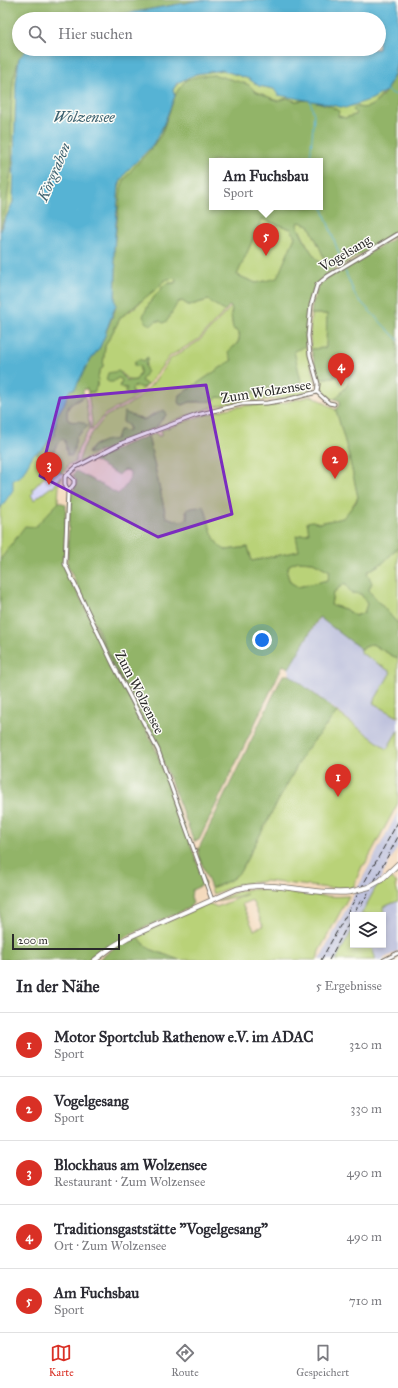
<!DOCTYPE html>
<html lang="de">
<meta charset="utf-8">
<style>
:root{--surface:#fff;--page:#f2f2f3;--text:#2b2b33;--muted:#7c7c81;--line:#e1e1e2;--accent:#d93025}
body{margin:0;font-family:"IM FELL Great Primer",serif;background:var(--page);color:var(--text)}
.controls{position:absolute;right:12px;bottom:12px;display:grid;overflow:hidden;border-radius:0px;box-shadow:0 2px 6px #0003}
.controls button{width:36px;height:36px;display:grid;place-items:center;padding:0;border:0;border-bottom:1px solid var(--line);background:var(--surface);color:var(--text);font:20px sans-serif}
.scale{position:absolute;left:12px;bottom:10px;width:108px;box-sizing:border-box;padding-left:4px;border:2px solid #2b2b2b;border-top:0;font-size:11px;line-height:14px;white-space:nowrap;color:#2b2b2b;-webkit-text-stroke:3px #fdfcf7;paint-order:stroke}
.you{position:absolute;left:262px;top:640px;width:14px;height:14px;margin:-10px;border:3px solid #fff;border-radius:50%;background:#1a73e8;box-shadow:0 0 0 6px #1a73e833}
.badge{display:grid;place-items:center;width:26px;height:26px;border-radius:50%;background:var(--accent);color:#fff;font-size:13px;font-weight:700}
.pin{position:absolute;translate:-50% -33px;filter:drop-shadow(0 1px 2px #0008)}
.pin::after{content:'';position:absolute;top:21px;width:14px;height:12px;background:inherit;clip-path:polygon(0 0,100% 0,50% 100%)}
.popup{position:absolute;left:209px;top:158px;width:114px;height:52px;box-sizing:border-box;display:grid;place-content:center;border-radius:0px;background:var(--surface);filter:drop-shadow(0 1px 3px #0005);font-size:13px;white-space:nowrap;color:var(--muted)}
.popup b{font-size:15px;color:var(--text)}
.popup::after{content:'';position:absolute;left:50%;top:100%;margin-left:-8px;border:8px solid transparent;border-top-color:var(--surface)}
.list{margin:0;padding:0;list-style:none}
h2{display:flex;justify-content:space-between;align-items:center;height:52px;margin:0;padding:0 16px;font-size:17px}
h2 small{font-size:13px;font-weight:400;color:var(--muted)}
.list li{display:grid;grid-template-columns:26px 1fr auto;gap:12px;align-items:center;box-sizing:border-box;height:64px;padding:0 16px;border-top:1px solid var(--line)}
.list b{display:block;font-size:15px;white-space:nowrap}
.list p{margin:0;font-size:13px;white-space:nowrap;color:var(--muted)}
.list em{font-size:13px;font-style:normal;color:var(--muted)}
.icon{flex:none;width:22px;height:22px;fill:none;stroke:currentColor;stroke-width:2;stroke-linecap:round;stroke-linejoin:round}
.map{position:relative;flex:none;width:398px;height:960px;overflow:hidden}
.search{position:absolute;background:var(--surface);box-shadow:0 2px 6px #0003;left:12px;right:12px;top:12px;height:44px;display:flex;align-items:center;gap:10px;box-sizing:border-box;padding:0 14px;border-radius:22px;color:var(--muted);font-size:15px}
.sheet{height:372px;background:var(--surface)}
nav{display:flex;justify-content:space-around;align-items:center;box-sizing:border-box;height:56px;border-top:1px solid var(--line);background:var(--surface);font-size:11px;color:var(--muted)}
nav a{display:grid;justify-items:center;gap:2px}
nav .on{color:var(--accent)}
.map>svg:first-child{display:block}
</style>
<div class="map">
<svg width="398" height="960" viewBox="0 0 398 960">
<rect width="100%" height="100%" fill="#fdfcf7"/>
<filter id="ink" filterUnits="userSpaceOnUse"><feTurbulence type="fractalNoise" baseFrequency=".025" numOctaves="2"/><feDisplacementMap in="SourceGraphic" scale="8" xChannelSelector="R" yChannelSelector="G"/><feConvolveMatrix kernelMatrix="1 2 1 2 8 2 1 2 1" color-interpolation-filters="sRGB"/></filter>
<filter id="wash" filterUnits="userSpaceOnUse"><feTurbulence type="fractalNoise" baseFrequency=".012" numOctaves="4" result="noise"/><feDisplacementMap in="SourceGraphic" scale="16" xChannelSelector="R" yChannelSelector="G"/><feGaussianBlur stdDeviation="0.9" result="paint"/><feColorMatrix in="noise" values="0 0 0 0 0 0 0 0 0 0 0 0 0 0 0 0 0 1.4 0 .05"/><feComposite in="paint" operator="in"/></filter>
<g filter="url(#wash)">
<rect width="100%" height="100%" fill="#f4dabd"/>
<path fill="#d7d7f8" d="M49,467L54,471L56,469L63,474L53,488L51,487L34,500L31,495L34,492L32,490L45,478L48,474L46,471Z"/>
<path fill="#bfc2dd" d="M320,617L361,649V653L391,672L373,703L398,718V730L387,749L290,675L289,668Z
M398,812V846L361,915H353V929L336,960H319Z
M398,901V951L381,960H376L371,945H383V919L385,918V914L383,908V907Z"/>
<path fill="#b9d278" stroke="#727e52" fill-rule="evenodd" d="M19,58L16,83L13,202L2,225L12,164L11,113L13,80Z
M222,70L249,79L259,86L274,89L384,92C378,100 368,113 357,106L353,110L356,113L355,115L345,118L338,116L337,114L310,100L295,101L287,98L278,101L255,91L249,85L215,75L197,77L186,80L178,90L175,96L173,90C183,73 204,73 222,70Z
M169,111L161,135L149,151L134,167L116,216L119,187L122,178L131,165L149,149Z
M262,219L291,229L295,237L277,279L256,283L237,275Z
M299,222L309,225L323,255L324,259L321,264C312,256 302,236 297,224Z
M176,278L175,283H168L164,286L150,302L145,312L146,323L152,325L155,321H167L176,304L182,301L188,305H191L209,300L225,311L199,339L170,356L154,377L147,386L145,383L141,381C146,374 145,366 148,358L135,366L140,367V374L136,380C127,381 127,379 121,372L116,380L118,378L121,379L122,382L119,385L121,388H127V393L129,395L133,394L132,389L134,387L137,386L142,388L146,387L132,400L105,414L91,431L92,423L88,392H94L97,385L99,372L103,366L105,346L121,317L133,309L162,282L167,279Z
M231,307L232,310L231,314L233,329L239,332C240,345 235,344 228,352L232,360L180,395L183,405L190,402H201L218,397L234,399L245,392L254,394L259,388H296L301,381L294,351L306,346C307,353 317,380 315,384C310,402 242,400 225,404C201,410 178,419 155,428L166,415L153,414C145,420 144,421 135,416L127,424L129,426L128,431L121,430L119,432L116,439C105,444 95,439 88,453L104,450L78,463L83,448L89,437L106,416L128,405L138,398L154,382L170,359L199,341Z
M311,314H327L326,348L311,349L310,337Z
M346,375L349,378C349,386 341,393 335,399C324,399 322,388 319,379Z
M85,395L90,428L78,450L75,463L69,464L63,474L56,470L54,471L49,467L46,471L48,473L32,490L34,492L31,495L34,500L51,487L53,488L60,477H61L59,485L58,501L59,502L35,528L0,560V506L3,494L55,421L57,415L55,434L44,448L54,451L56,446L63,439L65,441L67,455L73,454L76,437L87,427C85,426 82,423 79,422C74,421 72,423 67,419C66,400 76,405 85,395Z
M311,396L315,397L336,410L348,452L358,497L346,516L343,518L319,523L312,521L309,533L299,551L252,561L248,547L226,550C213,548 208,519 205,508L203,506L186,511L187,519C181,524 173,519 166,517L148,436L156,433L158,436H161V430L165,429L197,417L226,409L248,405H274Z
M398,547V624L370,592L369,589L371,585L367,572L384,562Z
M298,561L313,562L330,571L328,580L298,587L290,582L287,573L289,565Z
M345,583L361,594L367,604L364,613L354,616L345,609L331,605L333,593Z
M372,644L398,659V717L373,703L391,672L361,653V649Z
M337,712L387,749L398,730V803L365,864L362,866L353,888H329L266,881L239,884L213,894L211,888C222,884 232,881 240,872L304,753Z
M390,877L397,883L395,886L398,893V901L383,907V908L385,918L383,919V915H361L376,887Z
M249,889C283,889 315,899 349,896L319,951L317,960H179L150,949L136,936L208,903L217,907L247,894L216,901L239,891ZM252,900L263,926L254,930L242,904Z
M353,929V945H371L376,960H336Z"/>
<path fill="#92b468" stroke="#5e704a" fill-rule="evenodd" d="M0,0H201L97,19H19V49H28L19,58L13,80L11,113L12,164L6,209L0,231Z
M398,63V233L327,274L315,285L309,303L306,337V346L294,351L301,381L300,384L296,388H259L258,393L245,392L234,399L218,397L213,401L190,402L183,405L179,404L178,401L180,395L232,360L228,352C235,344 241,345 239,332L233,329L231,314L232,310L231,307L229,306L225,311H224L208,300L191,305H188L182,301L178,302L167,321L163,323L160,321H156L152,325L146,323L143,316L150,302L165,284L175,283L176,281L175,278C169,279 163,279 160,286L121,317L105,346L103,366L99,372L97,385L94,392H88L87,389H85L83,390V393L85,395C81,400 73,401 69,406C67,409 67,412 67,416C67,425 77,420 82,422C85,423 86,425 88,426L76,437L73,454L71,456L67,455L65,441L63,439L56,446L53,453L41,456L35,453L44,448L55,435L57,415L64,404L68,393L70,390L75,389L87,365L100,347L115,310L116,268L114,259V248L121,188L124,180L134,167L149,151L161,135L175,96L178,90L186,80L200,76L215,75L244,83L249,85L255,91L278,101L287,98L295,101L310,100L330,106L339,111L338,116L345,118L355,115L356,113L353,110L355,106C377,116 394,80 398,63ZM212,161H320V207H212ZM262,219L291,229L295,237L277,278L256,283L237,275ZM299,222L309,225L323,255L324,259L321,263C312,256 301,236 297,224Z
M398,236V547L384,562L367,572L372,583L369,589L370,592L398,624V659L372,644L361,649L319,617L289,668L283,665L199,840L194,841L158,749L113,662L67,564L70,497L77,482L73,475L76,471L118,494C124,488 131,481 130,472L126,470L123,471L119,475L94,461L122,446L148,436L166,517C173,519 181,524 187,519V509L203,506L205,508C208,519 213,548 227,550L248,547L252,561L299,551L296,536L309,533L307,522L312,521L319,523L343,518L356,502L358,497L348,452L336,410L340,404V401L335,399L347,386L349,378L346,375L319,379L311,349L326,348L327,314H311L312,305L318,286L329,276ZM298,561L313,562L330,571L328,580L298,587L290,582L287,573L289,565ZM345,583L351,593L361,594L367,604L364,613L355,616L345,609L331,605L333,593Z
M148,357L145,366L147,371L141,381L145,383L147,386L141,388L137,386L134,387L132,389L133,394L132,396L125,392L127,388L119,387L122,382L121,379L118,378L113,382H109L106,380L108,373L119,371L126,380L129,381L136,380L140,374V367L134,366L135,361L139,359L144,361L146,358Z
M164,410L166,412V415L155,428L104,450L88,454L93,446L104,441L116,439L119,430L128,431L129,430V426L123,422L124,412L143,420Z
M59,502L65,504L66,506L64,565L156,750L205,884L192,890L191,897L193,903L189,908C155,923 121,936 92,960H0V560L25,526L35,527Z
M283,675H290L337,712L304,753L240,872C232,881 222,884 211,888L198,854L199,848Z
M136,936L150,949L179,960H98L117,946Z"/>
<path fill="#56b3d4" stroke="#406f80" d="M201,0H398V57L394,75L386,91L372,99L345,108L323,103L278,95L274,89L259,86L249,79L222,70L196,74L177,83L173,90L175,96C168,112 163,130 153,144C141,160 128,165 119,185L114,248V259L116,268L115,299L116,305L106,331V333L100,347L87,365L75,389L70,390L68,393L64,404L57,415L54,433L44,448L33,455L22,475L13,480V490L0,509V231L13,202L16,83L19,58L28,49H379V19H97Z"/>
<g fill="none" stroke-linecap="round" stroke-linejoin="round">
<path stroke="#56b3d4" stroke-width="1" d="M386,90L398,96
M310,161L314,115L310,100
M320,201L343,265
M345,271L356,297L398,340"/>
</g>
</g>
<g filter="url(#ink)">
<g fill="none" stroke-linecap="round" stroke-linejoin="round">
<defs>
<path id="minor" d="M317,392L318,384L310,355L308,336L311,305L317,285L328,276L398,234
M68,474L74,480V484L68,492
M212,900L158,750L113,664L65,564L68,492L65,484V477L76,467L122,443L197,415L241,404L267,403L286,400L317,392L329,403L334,404
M384,960L398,953"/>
<path id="secondary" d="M381,880L398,864
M95,960L112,947L127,938L237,889C275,879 312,896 350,892"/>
</defs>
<use href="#minor" stroke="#71685e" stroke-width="5"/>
<use href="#secondary" stroke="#71685e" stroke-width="6"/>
<use href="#minor" stroke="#fff" stroke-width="3"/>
<use href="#secondary" stroke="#fff" stroke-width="4.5"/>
<path stroke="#2b2b2b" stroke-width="1" stroke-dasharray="6 3" stroke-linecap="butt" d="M361,906L398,837
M321,960L398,822
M329,960L361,900"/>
<defs>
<path id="secondary-bridge" d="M350,892L369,887L381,880"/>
</defs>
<use href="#secondary-bridge" stroke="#71685e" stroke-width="6" stroke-linecap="butt"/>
<use href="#secondary-bridge" stroke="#fff" stroke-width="4.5"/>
</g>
</g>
<path fill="#7b2cbf" fill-opacity="0.2" stroke="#7b2cbf" stroke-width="3" stroke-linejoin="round" d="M206,385L232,514L158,537L40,476L60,398Z"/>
<g text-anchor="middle" stroke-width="3" stroke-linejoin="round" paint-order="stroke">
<g font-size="14" fill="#2b2b2b" stroke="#fdfcf7">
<text transform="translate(345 253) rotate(-31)" y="5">Vogelsang</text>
<text transform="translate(266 391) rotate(-9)" y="5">Zum Wolzensee</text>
<text transform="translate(140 692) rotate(63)" y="5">Zum Wolzensee</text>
</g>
<g font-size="15" font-style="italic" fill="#3c616f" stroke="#fdfcf7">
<text x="84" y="122">Wolzensee</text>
<text transform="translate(54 172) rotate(-67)" y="5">Körgraben</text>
</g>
</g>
</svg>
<div class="controls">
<button><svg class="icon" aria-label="layers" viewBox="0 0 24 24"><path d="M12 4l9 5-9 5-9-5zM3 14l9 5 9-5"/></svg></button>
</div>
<div class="scale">200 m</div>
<div class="you"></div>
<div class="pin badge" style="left:338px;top:797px">1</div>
<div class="pin badge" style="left:335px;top:479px">2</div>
<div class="pin badge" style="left:49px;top:485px">3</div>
<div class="pin badge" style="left:341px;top:386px">4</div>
<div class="pin badge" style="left:266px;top:256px">5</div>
<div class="popup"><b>Am Fuchsbau</b>Sport</div>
<div class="search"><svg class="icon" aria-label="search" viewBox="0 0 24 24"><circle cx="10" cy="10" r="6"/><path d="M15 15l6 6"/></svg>Hier suchen</div>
</div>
<section class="sheet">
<h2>In der Nähe<small>5 Ergebnisse</small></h2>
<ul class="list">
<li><span class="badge">1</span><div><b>Motor Sportclub Rathenow e.V. im ADAC</b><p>Sport</p></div><em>320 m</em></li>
<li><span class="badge">2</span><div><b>Vogelgesang</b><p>Sport</p></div><em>330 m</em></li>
<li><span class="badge">3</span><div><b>Blockhaus am Wolzensee</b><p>Restaurant · Zum Wolzensee</p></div><em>490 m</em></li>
<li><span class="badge">4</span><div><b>Traditionsgaststätte &quot;Vogelgesang&quot;</b><p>Ort · Zum Wolzensee</p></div><em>490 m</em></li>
<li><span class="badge">5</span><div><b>Am Fuchsbau</b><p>Sport</p></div><em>710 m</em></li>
</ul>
</section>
<nav>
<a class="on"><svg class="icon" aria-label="map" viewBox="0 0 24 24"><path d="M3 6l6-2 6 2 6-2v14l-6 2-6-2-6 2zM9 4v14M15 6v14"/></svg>Karte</a>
<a><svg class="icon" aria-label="directions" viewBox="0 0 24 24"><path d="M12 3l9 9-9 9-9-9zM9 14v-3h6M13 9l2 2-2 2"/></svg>Route</a>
<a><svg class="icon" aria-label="saved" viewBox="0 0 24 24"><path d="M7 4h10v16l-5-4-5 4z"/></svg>Gespeichert</a>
</nav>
